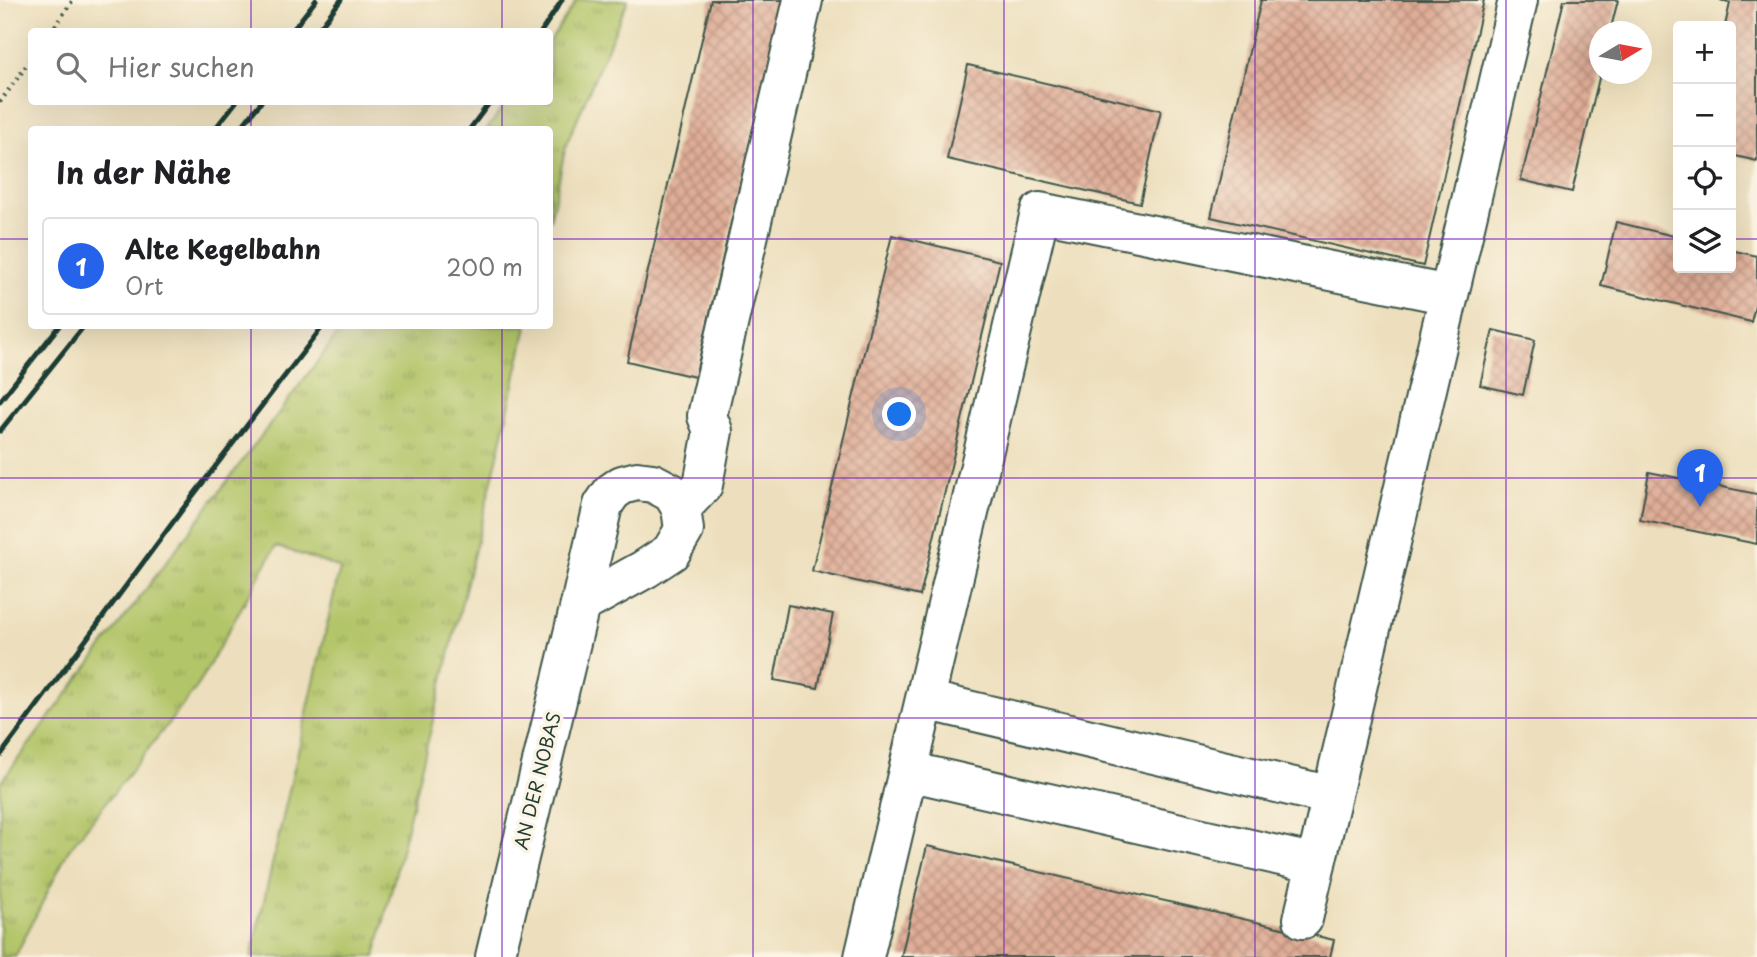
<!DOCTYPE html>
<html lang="de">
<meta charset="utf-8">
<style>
:root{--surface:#fff;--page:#f2f2f2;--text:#202124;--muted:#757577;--line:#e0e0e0;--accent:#2563eb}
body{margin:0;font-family:"Playpen Sans",sans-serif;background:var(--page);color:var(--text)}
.controls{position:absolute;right:21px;top:21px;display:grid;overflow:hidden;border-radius:7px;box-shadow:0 7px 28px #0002}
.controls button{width:63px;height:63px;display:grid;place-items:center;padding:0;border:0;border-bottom:2px solid var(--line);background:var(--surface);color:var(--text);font:35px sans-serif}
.compass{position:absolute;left:1589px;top:21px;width:63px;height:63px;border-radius:50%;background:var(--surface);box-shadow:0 7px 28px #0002;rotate:80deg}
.you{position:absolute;left:900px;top:415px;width:24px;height:24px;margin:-18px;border:5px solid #fff;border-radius:50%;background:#1a73e8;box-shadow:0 0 0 10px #1a73e833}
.badge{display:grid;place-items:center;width:46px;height:46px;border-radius:50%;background:var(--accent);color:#fff;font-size:23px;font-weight:700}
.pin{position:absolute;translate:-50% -58px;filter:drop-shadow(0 2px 4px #0008)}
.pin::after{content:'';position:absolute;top:37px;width:24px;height:21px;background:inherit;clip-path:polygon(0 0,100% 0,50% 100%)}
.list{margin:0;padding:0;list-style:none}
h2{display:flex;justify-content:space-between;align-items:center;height:91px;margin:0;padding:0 28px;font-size:30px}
h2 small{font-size:23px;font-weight:400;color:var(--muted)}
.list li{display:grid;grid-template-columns:46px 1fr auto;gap:21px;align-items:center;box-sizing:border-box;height:98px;margin:0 14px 14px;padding:0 14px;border:2px solid var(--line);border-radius:7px}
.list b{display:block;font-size:26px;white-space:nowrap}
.list p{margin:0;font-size:23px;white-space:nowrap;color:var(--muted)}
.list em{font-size:23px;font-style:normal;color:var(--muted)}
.icon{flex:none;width:38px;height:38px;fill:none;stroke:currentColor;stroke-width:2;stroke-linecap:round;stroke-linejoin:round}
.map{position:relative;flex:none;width:1757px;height:957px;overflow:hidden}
.search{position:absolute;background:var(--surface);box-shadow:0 7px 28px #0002;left:28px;top:28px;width:525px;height:77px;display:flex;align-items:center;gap:18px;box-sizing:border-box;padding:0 24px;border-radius:7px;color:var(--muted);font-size:26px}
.panel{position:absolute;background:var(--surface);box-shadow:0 7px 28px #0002;left:28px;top:126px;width:525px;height:203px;border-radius:7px}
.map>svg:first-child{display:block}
</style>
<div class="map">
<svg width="1757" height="957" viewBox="0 0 1757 957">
<defs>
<pattern id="grass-tufts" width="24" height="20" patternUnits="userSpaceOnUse" patternTransform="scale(1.75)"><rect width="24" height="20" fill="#b3c569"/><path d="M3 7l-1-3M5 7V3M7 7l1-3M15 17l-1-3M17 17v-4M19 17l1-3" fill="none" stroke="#91a157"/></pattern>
<pattern id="building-cross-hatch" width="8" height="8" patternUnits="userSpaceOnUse" patternTransform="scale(1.75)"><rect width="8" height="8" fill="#e0ad97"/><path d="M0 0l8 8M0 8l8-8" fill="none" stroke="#b58e7c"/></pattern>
</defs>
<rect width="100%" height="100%" fill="#fcf5e5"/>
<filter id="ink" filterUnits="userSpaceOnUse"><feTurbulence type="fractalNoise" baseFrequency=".0143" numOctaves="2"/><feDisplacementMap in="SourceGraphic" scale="14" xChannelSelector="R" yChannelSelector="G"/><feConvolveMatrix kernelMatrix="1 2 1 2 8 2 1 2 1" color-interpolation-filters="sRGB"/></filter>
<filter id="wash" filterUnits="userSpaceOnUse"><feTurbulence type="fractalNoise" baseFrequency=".00686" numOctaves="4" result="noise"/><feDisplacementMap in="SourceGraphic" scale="28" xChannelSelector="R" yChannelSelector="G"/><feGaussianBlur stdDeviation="1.57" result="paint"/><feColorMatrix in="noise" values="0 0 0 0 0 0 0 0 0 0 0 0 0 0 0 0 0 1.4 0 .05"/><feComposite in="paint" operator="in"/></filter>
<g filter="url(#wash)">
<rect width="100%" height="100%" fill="#eddfbd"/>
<path fill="url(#grass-tufts)" stroke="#69814e" stroke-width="2" d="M577,0H628L566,145L550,221V130L487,129L507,102H550V41Z
M344,326H527L500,447L375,957H251L340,568L276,546L197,687L68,851L15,957H0V783Z"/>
<g id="blocks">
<path fill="url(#building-cross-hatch)" d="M711,0H783L695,377L627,361Z
M1261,0H1484L1423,266L1211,217Z
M1564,0H1618L1610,32H1600V74L1572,192L1521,180Z
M1720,0H1757V161L1731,155V26H1725L1730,3Z
M968,65L1161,110L1140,203L947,159Z
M1616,222L1678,237V268H1731V250L1757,256V298L1751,322L1601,286Z
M892,235L1000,261L920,596L812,571Z
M1493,330L1535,340L1523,395L1480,385Z
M1649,472L1757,494V544L1640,520Z
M788,605L833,614L818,688L774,680Z
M927,846L1334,940L1330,957H901Z"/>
</g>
</g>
<g filter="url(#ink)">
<use href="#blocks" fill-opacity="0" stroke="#3e5549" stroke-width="2"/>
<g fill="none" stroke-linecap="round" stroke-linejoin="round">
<defs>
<path id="minor" d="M681,508L703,485L713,431L707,416L803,0
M925,700L1332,796
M908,771L1316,864
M1303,919L1518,0
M495,957L580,605L603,505L612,492L622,485L637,481L653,483L672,493L681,508L684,530L671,552L645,569L580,605
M864,957L1040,212L1449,295"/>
</defs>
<use href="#minor" stroke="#3e5549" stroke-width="42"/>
<path stroke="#3e5549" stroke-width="4.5" stroke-dasharray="2 5" stroke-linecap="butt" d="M51,32L73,0
M0,102L32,58"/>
<use href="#minor" stroke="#fff" stroke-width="38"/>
<path stroke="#1f3d34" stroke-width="5" d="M291,32L316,0
M316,32L341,0
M541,32L562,0
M214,130L236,102
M239,130L261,102
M469,130L490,102
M0,401L59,326
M0,431L84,326
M0,756L182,510L323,326"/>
</g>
</g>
<path fill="none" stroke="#7b2cbf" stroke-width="2" stroke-opacity="0.55" d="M251,0V32M502,0V32M753,0V957M1004,0V957M1255,0V957M1506,0V957M251,102V130M502,102V130M0,239H32M550,239H1678M1731,239H1757M251,326V957M502,326V957M0,478H1757M0,718H1757"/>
<g text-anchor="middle" stroke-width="7" stroke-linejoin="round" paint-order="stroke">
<g font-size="18" fill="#1f3d34" stroke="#fcf5e5">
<text transform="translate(538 781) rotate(-76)" y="6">AN DER NOBAS</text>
</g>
</g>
</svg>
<div class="controls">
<button>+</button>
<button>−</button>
<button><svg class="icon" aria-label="locate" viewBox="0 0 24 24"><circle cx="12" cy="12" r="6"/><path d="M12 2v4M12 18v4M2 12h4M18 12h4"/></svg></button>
<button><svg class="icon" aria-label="layers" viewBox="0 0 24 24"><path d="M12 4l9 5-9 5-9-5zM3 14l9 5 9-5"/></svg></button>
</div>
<svg class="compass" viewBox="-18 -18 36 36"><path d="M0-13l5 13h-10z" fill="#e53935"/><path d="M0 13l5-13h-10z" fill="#757577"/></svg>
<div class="you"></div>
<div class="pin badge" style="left:1700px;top:507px">1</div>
<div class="search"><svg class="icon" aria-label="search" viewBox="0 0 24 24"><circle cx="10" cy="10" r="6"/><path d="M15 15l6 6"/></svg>Hier suchen</div>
<section class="panel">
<h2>In der Nähe<small></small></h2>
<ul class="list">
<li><span class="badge">1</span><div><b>Alte Kegelbahn</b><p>Ort</p></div><em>200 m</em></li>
</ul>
</section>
</div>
